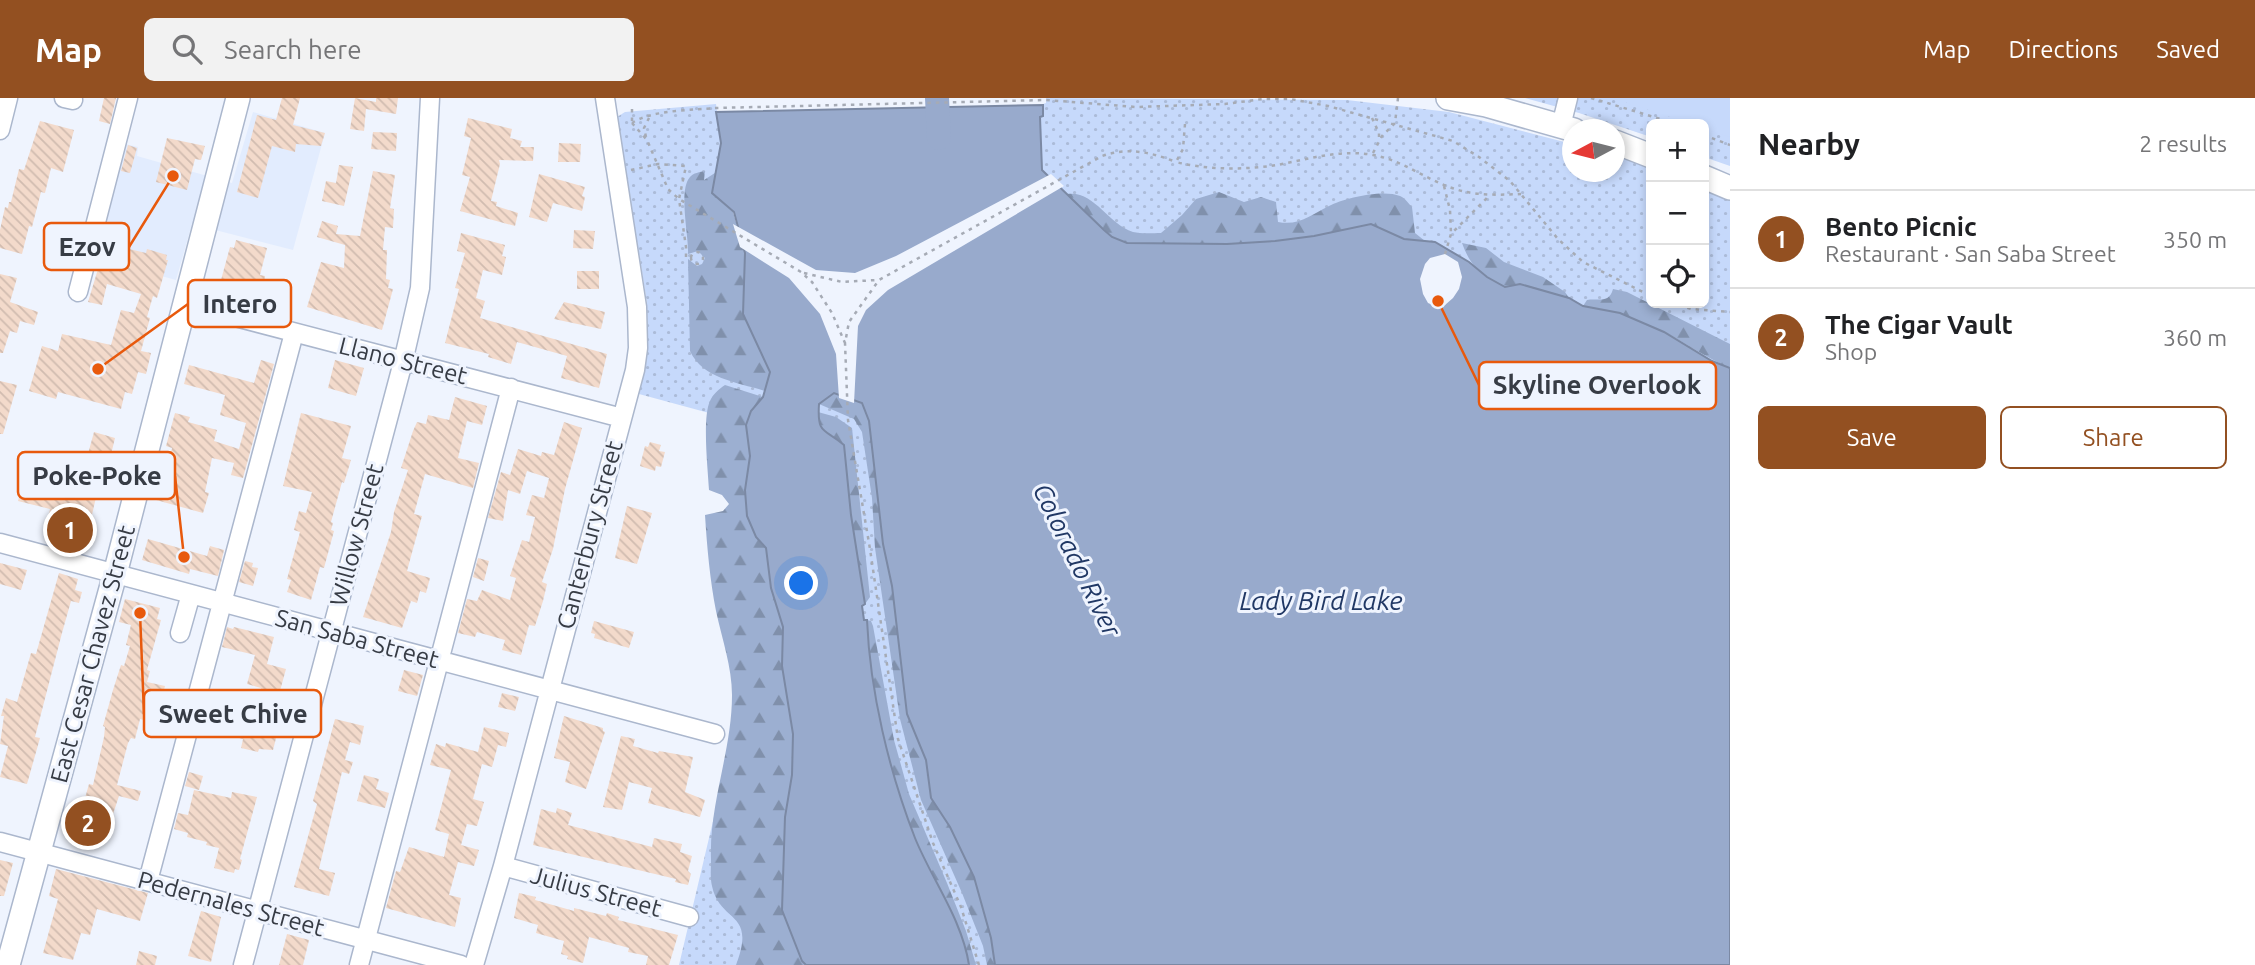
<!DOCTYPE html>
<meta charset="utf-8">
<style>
:root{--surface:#fff;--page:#f2f2f2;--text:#202124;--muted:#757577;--line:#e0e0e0;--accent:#935021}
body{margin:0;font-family:Ubuntu,sans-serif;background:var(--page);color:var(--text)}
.controls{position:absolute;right:21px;top:21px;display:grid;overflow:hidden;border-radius:10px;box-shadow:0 4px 10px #0003}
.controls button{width:63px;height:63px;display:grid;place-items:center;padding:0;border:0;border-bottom:2px solid var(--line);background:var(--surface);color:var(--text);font:35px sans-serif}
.compass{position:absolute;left:1562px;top:21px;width:63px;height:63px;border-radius:50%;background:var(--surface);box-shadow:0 4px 10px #0003;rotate:263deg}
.you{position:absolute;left:802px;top:486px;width:24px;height:24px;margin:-18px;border:5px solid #fff;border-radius:50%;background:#1a73e8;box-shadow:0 0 0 10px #1a73e833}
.badge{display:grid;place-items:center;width:46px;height:46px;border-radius:50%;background:var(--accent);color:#fff;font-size:23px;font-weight:700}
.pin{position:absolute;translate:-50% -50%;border:4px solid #fff;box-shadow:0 2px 7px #0006}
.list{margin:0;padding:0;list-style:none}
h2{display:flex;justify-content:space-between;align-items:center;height:91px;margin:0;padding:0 28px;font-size:30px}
h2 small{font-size:23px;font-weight:400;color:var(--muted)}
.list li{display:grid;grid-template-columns:46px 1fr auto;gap:21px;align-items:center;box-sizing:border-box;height:98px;padding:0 28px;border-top:2px solid var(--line)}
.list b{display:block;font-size:26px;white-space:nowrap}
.list p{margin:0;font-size:23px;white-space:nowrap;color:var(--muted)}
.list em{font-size:23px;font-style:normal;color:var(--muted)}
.actions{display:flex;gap:14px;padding:21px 28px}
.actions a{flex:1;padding:16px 0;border:2px solid var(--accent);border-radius:10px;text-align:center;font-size:24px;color:var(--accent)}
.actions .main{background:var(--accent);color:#fff}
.icon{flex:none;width:38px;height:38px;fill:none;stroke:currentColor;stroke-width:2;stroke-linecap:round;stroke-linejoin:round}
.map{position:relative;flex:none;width:1730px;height:867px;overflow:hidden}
header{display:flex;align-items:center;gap:42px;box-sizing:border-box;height:98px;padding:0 35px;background:var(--accent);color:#fff}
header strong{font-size:33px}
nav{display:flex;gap:38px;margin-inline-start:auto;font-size:24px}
.search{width:490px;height:63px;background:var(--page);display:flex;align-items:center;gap:18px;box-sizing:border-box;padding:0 24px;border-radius:10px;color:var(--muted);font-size:26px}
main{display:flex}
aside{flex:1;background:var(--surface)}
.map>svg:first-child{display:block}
</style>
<header>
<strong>Map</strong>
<div class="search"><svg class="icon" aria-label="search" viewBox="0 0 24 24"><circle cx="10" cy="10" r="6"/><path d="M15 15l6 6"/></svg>Search here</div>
<nav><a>Map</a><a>Directions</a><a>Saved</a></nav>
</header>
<main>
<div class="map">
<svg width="1730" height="867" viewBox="0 0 1730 867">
<defs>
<pattern id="grass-dots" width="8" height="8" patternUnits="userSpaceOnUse" patternTransform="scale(1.75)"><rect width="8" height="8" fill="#c6d9fb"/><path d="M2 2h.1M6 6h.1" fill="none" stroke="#abbbd8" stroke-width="1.8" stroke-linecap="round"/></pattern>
<pattern id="forest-firs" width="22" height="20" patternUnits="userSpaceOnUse" patternTransform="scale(1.75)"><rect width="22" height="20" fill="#9cafd1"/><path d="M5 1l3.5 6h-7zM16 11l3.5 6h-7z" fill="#8090ab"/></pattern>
<pattern id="building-back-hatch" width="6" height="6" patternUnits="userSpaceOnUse" patternTransform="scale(1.75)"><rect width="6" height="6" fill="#f3dacb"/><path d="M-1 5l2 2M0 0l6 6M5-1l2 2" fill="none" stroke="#d1bcb0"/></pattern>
</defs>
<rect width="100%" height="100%" fill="#eff4fe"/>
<path fill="#e2ecfe" d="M253,14L325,35L293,152L192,126L176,182L121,167L94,155L121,45L138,49L137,58L232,85Z"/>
<path fill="url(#grass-dots)" d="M1046,0L1347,2L1449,14L1572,46L1573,74H1615V58L1651,69V205H1704V90L1730,101V274L1316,145H1127L1104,132L1042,72L1040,18L1043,17V6L1046,5Z
M1525,0H1730V68L1704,59V26H1651V39L1579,15Z
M716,6L721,45L712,95L771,274L763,299L709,315L639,296L648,252L647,205L617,19L625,14Z
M862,305L995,867H969L967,854L939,786L915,740L867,522L864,523L862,507L865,506L851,417L818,322L819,306Z
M735,630L792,677L802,863L806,867H679Z"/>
<path fill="url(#forest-firs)" d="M705,73L704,82L718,73L712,95L733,114L745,155L743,216L771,274L765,293C737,284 703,281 690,253L688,161L697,168L702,166L705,160L698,153L688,156C689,138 678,92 690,79C693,75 700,74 705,73Z
M1219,94L1244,104L1261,99L1276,104L1278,124C1300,128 1310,117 1329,108C1344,100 1383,91 1400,98C1404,99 1409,106 1412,109L1415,135L1425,143L1404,141L1371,126L1314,138L1275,143L1227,146L1127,145L1112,139L1067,96C1094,92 1107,125 1133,134C1141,136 1153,135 1161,135L1182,117L1196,101Z
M1462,145L1486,150L1504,164L1543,179L1565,194L1569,200L1520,186L1505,189C1482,177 1471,170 1462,145Z
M1613,191L1627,194L1730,246V270C1706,260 1685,244 1662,233C1636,221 1611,213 1583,208L1587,202C1598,200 1609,206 1613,191Z
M725,287L763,299L751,313L746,327L750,358L745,392L756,439L766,450L771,490L783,529L782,568L793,636L792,677L785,719L782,812L802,863L806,867H736C757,812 720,826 712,788C710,780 711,770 711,761C709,705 732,653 732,597C732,569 722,541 716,513C710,482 707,449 705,417L723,413L729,406L722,397L709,392C708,372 702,320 710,303C713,296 719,291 725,287Z
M834,295L862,305L869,323L883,446L892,488L907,616L926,662L931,700L950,729L974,779L991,840L996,867H987L983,848L962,795L921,702L900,621L875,450L872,400L862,334L854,321L819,306Z
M818,314L836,319L852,330L870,499L865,506L848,397L833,338L820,331Z
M867,522L871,523L873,528L894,642L909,696L947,785L966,833L976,867H969C962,821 932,782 915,740C889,673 870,594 867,522Z"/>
<path fill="#c6d9fb" d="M1612,0H1730V39L1704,31V26H1691Z"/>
<path fill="#98aacc" stroke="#7b89a4" stroke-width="2" d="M1043,7V18L1040,19L1042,72L1104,132L1112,139L1127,145L1227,146L1275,143L1314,138L1371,126L1404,141L1435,144L1469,164L1487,179L1505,189L1520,186L1569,200L1583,208L1620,215L1664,234L1712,263L1730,270V867H995L991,840L974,779L950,729L931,700L926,662L907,616L892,488L883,446L869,323L862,305L834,295L819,306C817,337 824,330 844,347L851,417L865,506L862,508L864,522H867C870,594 889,673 915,740C932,782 962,821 969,867H806L802,863L782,812L785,719L792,677L793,636L782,568L783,529L771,490L766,450L756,439L747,418L745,392L750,358L746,327L751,313L763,299L770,274L743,216L745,155L734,114L712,95L721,45L716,14Z"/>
<path fill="#eff4fe" d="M1051,76L1064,88L888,192L866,212L858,228L854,305L839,300L836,256L820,216L789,180L740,149L733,126L816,172L855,175L896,158Z
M1445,156L1458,164L1462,179L1459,191L1453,200L1445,207L1435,208L1428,205L1423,196L1420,181L1425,166L1430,160Z"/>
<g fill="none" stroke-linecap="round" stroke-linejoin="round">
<path stroke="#98aacc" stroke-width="24" d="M937,0L939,40"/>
</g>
<path fill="url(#building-back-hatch)" d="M104,0H116L110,26L99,23Z
M282,0H300L293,27L325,35L321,48L296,46L295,54L272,48L258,100L237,94L257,17L276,22Z
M355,0L376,4V0H398L396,16L366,11L364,33L350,31Z
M468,20L512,31L510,40L522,43L520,49H534L533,63L499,62L500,66L491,103L497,104L496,108L518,115L515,128L460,113L470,79L462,77L471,40L464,38Z
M40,23L74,32L63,74L51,70L45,95L41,94L32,129L29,128L22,156L0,150V132L5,109L8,110L9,104H11L19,71L24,72Z
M373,34L397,35L396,53L371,51Z
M167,40L205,48L201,62L195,61L187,92L156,84Z
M559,45L581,46L580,64H558Z
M128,47L137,50L130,75L121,73Z
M339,67L353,69L344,108L322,103L326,83L336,85Z
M373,73L395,77L390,110L394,111L393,130L385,129L383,152H387L386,181L390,182L388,190L393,191L382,232L307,209L321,164L344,170L345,147L317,139L322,123L338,128L336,136L360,138Z
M539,76L585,89L582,98L585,99L582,113L553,105L547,124L529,119Z
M574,132L595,133L593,151L573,150Z
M461,135L505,147L502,158L506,159L502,177L483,172L476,200L485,203L480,220L607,256L599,290L561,280L567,258L517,244L511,266L488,259L489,256L445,245L459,191L455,190L465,155L457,153Z
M236,142L267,150L260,177L265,178L263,189L251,186L248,194L224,187L225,183L221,182L230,149L234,150Z
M129,151L146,155L147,151L167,157L166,162H168L157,200L153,198L147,219L150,220L141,253L151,255L146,276L138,274L132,296L125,294L121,311L58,294L56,301L29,293L42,248L58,253L62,236L111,247L121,212L134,215L141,196L107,186L102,207L88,204L101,161L121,167L125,154H128Z
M577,173H599V191H577Z
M0,176L17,180L10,204L38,214L34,227L20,223L17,235L10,233L3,255H0Z
M564,204L605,214L601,231L554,221Z
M261,262L274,266L243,380L231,377L234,365L212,360L205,394L209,395L203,415L156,402L161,383H165L172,350L166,348L175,315L190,319L188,324L217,332L214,343L239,351L246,325L220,317L225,297L184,286L189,267L254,285Z
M335,262L364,270L356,298L328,290Z
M0,283L17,287L3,336H0Z
M455,299L487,308L482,327L467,323L458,360L479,365L473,390L425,376L414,416L422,418L407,473L430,480L426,495L420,493L417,505L411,503L402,530L363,519L391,434L394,414L408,372L401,370L413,333L417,324L426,326L428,317L449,322Z
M301,315L351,328L342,360L351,362L344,385L342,384L331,424L333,425L331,432L334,433L324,470L320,469L311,502L287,494L291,482L287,481L300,434L294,432L299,413L306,415L312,394L283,388Z
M564,324L582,330L565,391L553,451L542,484L547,486L543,503L535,528L529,527L521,557L502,552L505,542L477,534L475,539L458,535L467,501L477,503L482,492L510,502L516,480L510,478L522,442L529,444L535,419L526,417L532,397L544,400L549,380L527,373L520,396L508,392L503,423L488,420L501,374L510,377L518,351L541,358L542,354L554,357Z
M94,334L115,340L107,373L111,374L106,393L98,391L90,425L92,426L88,445L45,433L50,411L18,403L25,377L58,382L65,357L86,363Z
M650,344L661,347L659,353L665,354L661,369L656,368L655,373L640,368L645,348L648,349Z
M627,408L652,415L637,466L615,460Z
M148,441L207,458L210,448L224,452L218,478L190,471L189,476L142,462Z
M478,460L489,463L484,483L473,479Z
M245,463L253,465L252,469L258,470L253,488L239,484Z
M0,465L27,472L21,492L0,486Z
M59,475L78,481L75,492L82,494L79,505L71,503L62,535L35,639L40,640L27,686L0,679L8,648L0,646L4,618H1L6,600L17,604L31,555L36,556Z
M125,501L160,510L157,521L161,522L147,572L150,573L147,584L165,588L161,603L166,604L162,617L146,612L144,622L140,621L135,641L131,640L128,645L117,687L141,693L138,703L119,698L111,722L106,721L101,739L76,732L89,686L93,687L104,639L105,629L103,628L113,592L121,567L124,568L130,548L126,547L131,527L119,524Z
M594,523L634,534L629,550L594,540L595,536L591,535Z
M227,529L233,531L234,529L274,539L267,566L286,571L275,611L283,613L273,652L259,651L258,654L241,650L243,641L200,630L205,614L248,625L251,615L254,616L261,590L247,586L255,557L222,549Z
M404,572L423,577L417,598L398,593Z
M502,595L519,599L515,613L498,609Z
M564,618L603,630V633L605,634L586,691L565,684L570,664L554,660Z
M335,621L364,628L360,647L350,644L345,662L353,664L349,676L342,674L319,771L335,775L329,798L294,789L317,706L313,703Z
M484,629L509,635L506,649L498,647L492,669L482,666L473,701L484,704L477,728L467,726L461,747L479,752L474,768L458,764L449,797L461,800L455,829L386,810L396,773L400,774L409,749L444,759L449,736L435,732L451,672L430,667L436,646L445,649L446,645L478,654Z
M621,638L635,641L633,648L658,655L659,653L693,659L685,694L705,702L700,719L648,705L652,690L629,684L622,712L603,709Z
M189,674L203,678L199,692L185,688Z
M364,677L379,681L376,691L389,695L385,710L357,703Z
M194,692L231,700L232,694L257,699L240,761L242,762L239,772L235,771L234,775L214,770L219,750L206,747L207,744L187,739L188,735L174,731L178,715L188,717Z
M557,710L572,715L568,727L652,749L654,740L682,746L680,754L692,758L688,773L691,776L688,787L675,784L676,781L533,747L541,711L556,715Z
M0,762L13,765L4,798H0Z
M56,771L148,795L140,823L97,811L90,837L81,835L73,862L43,855L58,801L49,798Z
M519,795L536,799L535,802L574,813V810L606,818L607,815L619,819L618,822L678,837L669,867H646L648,858L628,854L629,850L589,839L583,865L567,861L568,858L561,856L564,843L536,835L538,827L514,820Z
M201,813L221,819L211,864L188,858Z
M287,836L309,842L303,867H279Z
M139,853L157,858L155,867H136Z"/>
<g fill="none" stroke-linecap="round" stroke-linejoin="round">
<defs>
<path id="minor" d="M64,0L73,2
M1561,28L1568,0
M0,32L8,0
M78,194L128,0
M186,206L622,320
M0,445L715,636
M180,535L191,496
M0,744L461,867
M503,768L689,819
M148,783L294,235
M243,867L403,264L420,190L430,0
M359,867L511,290
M474,867L503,768L635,272L638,250L637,209L605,0"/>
<path id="major" d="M1448,0L1486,7L1574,32
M1615,44L1651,58
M1704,79L1730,90
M8,867L115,476L238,0"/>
</defs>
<use href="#minor" stroke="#abb7cd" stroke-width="21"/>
<use href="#major" stroke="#abb7cd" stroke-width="26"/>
<path stroke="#a6abb5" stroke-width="2.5" stroke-dasharray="3.5 5" stroke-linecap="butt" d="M1591,0L1677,26
M632,11V25
M1372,20L1379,35V43
M632,25C651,12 693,12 716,10L1046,2L1136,9L1225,6L1263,1H1290L1328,8L1453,43L1479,59L1510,83L1558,141L1583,164L1651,198
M632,25L647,42L668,91L679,101L801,174L812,184L832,215L845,245
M1185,26L1183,51L1176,64C1207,72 1245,72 1277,67C1308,61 1341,51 1373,57C1402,62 1425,81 1452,90C1474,98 1498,97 1521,96
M1704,37L1730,47
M646,39L644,30L649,20
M1373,55L1382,38L1395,25L1398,0
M631,72L658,66L686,68L679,101L686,149V164
M1444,88L1450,112L1451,136
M691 160a6 6 0 1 1 12 0a6 6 0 1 1-12 0Z
M1445,156L1451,136L1490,97
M804,175L842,184L877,182
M1671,205L1691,211L1730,214
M979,867L961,809L933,745L898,641L870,451L848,322L845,245L849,224L879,182L1102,58C1127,49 1151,54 1176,64"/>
<use href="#minor" stroke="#fff" stroke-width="18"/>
<use href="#major" stroke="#fff" stroke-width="23"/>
</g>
<g text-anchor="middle" stroke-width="6" stroke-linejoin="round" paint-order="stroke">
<g font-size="24" fill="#373c45" stroke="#eff4fe">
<text transform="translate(403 263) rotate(14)" y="8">Llano Street</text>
<text transform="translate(357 437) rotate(-75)" y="8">Willow Street</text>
<text transform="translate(590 437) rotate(-75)" y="8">Canterbury Street</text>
<text transform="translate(357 541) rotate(15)" y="8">San Saba Street</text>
<text transform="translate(93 556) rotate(-75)" y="8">East Cesar Chavez Street</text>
<text transform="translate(596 794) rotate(15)" y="8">Julius Street</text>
<text transform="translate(231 806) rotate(15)" y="8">Pedernales Street</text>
</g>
<g font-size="26" font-style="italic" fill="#213865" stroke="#eff4fe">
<text transform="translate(1077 462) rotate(64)" y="9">Colorado River</text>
<text x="1321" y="512">Lady Bird Lake</text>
</g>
</g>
<path fill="none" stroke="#e8590c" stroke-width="2.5" d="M173 78L129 149M98 271L188 206M1438 203L1479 287M184 459L175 378M140 515L144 616"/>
<g fill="#e8590c" stroke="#eff4fe" stroke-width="2.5">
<circle cx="173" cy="78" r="7"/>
<circle cx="98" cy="271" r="7"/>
<circle cx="1438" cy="203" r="7"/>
<circle cx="184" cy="459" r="7"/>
<circle cx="140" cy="515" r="7"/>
</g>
<g fill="#eff4fe" stroke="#e8590c" stroke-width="2.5">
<rect x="44" y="125" width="85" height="47" rx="7"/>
<rect x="188" y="182" width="103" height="47" rx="7"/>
<rect x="1479" y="264" width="237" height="47" rx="7"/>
<rect x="18" y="354" width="157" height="47" rx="7"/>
<rect x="144" y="592" width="177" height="47" rx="7"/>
</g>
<g font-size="26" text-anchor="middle" font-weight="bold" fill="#373c45">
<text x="87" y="158">Ezov</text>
<text x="240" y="215">Intero</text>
<text x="1597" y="296">Skyline Overlook</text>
<text x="97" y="387">Poke-Poke</text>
<text x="233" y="625">Sweet Chive</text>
</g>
</svg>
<div class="controls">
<button>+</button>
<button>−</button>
<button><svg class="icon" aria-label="locate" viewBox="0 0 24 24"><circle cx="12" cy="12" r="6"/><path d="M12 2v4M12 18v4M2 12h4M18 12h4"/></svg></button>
</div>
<svg class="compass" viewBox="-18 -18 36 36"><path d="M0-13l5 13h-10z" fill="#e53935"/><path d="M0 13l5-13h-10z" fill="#757577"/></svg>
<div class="you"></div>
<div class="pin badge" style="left:70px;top:432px">1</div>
<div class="pin badge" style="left:88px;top:725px">2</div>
</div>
<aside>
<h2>Nearby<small>2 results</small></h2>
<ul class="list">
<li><span class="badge">1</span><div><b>Bento Picnic</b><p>Restaurant · San Saba Street</p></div><em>350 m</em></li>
<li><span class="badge">2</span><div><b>The Cigar Vault</b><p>Shop</p></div><em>360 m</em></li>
</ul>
<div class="actions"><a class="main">Save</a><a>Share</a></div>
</aside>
</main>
